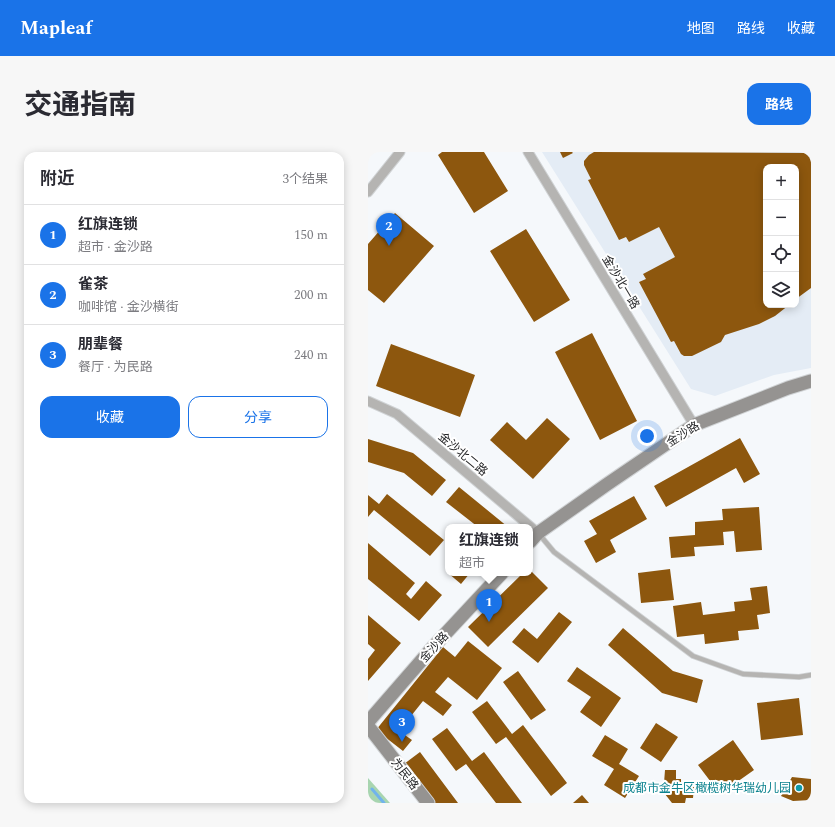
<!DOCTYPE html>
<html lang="zh">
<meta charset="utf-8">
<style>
:root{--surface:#fff;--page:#f7f7f7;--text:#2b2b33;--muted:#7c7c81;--line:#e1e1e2;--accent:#1a73e8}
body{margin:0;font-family:Spectral,"Noto Sans SC",serif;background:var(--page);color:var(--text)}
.controls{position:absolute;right:12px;top:12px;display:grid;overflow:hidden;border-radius:8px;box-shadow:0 2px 10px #0003}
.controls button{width:36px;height:36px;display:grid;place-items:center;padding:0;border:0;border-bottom:1px solid var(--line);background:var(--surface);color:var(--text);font:20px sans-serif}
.you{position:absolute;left:279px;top:284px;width:14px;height:14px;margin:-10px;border:3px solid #fff;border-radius:50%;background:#1a73e8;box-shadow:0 0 0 6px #1a73e833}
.badge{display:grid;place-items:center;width:26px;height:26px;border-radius:50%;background:var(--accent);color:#fff;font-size:13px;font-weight:700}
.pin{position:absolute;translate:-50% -33px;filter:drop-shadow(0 1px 2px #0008)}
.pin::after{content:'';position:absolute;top:21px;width:14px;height:12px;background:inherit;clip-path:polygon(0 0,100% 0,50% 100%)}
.popup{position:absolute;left:77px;top:372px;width:88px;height:52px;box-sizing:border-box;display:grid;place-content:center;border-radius:8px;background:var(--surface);filter:drop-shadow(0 1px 3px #0005);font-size:13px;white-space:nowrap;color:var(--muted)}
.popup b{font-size:15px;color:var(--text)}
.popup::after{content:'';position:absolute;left:50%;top:100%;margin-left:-8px;border:8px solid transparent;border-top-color:var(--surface)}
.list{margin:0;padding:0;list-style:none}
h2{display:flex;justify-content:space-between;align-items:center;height:52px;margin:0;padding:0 16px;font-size:17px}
h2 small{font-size:13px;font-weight:400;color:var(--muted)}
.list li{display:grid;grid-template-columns:26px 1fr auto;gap:12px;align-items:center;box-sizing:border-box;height:60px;padding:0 16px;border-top:1px solid var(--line)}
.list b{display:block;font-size:15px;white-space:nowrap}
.list p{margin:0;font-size:13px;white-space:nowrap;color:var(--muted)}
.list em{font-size:13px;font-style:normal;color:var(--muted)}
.actions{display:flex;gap:8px;padding:12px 16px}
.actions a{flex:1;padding:9px 0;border:1px solid var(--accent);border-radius:12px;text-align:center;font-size:14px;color:var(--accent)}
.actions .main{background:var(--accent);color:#fff}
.icon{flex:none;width:22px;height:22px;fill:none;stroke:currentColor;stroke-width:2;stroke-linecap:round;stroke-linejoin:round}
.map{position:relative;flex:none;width:443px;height:651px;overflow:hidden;border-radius:12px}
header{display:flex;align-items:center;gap:24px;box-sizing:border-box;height:56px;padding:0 20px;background:var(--accent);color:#fff}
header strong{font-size:19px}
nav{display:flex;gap:22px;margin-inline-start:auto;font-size:14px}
.intro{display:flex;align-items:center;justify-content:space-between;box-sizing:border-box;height:96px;padding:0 24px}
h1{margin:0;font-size:28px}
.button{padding:10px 18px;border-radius:12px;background:var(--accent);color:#fff;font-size:14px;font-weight:700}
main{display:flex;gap:24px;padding:0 24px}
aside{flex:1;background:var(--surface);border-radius:12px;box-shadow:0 2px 10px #0003}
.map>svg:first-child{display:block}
</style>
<header>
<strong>Mapleaf</strong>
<nav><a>地图</a><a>路线</a><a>收藏</a></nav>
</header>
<div class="intro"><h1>交通指南</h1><a class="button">路线</a></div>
<main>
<aside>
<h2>附近<small>3个结果</small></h2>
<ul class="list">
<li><span class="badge">1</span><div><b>红旗连锁</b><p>超市 · 金沙路</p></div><em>150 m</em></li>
<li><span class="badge">2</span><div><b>雀茶</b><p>咖啡馆 · 金沙横街</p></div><em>200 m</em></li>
<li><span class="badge">3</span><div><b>朋辈餐</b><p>餐厅 · 为民路</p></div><em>240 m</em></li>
</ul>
<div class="actions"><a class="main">收藏</a><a>分享</a></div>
</aside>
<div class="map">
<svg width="443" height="651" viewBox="0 0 443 651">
<rect width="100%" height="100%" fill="#f5f8fb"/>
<path fill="#e4ecf5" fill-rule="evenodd" d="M174,0H443V216L406,223L347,244L323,237ZM398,15H428V153H398Z"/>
<path fill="#a8d5b0" d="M0,626L22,651H0Z"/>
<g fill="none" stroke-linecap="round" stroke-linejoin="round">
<path stroke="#71b3ec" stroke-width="3" d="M4,637L16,651"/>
</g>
<path fill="#8d570e" d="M74,0H116L140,39L106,61L70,3Z
M192,0H204L205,1L195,6Z
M226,0L443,1V136L428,147V15H398V153H421L407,164L391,172L357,183L353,190L324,204H316L313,202L306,189L303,190L271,130L278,127L275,122L307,105L291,75L261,90L258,85L251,88L220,28L223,27L216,13V9L221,3Z
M27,61L66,94L16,151L0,138V92Z
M158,77L202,148L166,170L122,99Z
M224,181L269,269L232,288L187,200Z
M23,192L107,223L92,265L8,234Z
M179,266L202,287L165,327L122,288L139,270L158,288Z
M372,286L392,322L376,331L368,316L298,355L286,334Z
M0,287L45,301L78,328L64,344L36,321L0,310Z
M91,335L140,375H110L78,350Z
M19,342L76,388L62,404L6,358L0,365V343L11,352Z
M266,344L279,367L242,388L248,400L228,411L216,389L229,382L221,369Z
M391,355L394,398L368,400L366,379L355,380L356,393L326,395L327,404L303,406L301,385L327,383V370L355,368L354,357Z
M0,391L47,431L38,442L43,447L58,429L74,443L51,469L0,427Z
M302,417L306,448L273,451L270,421Z
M162,418L180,436L120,495L100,475L155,421H162Z
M80,421H102L93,432Z
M399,434L402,461L389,463L391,477L370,479L371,488L337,492L336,482L309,485L305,454L333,450L335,463L367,459L366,450L384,448L382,436Z
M191,460L204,470L170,511L144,490L156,476L169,487Z
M0,463L33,491L0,529V507L7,498L0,492Z
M255,476L305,519L335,528L329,551L294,541L240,493Z
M100,489L134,516L109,548L80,525L67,540L84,553L75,564L55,549L31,579L44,588L35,599L8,578L75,495L87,505Z
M209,515L253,546L233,575L212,560L223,545L199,529Z
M150,519L178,558L163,568L135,530Z
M431,546L435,583L393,588L389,551Z
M119,549L144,582L155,573L199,631L183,644L138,585L128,592L104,560Z
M288,571L310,585L293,610L272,596Z
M79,576L104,609L116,600L154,651H128L98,612L88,619L64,587Z
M237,583L260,597L251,612L271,624L257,646L236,633L246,617L224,604Z
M365,588L386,618L352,642L330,613Z
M52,600L90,651H65L36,612Z
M297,618H308V627H313V634L326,635L325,646H318L317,651H304L293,637H286V631H296Z
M424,625L443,627V648L425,649L413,644Z
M214,643L221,651H205Z"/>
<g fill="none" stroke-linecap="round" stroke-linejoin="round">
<defs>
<path id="lane" d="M171,382L186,400L325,504L375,522L431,525L443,523"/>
<path id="street" d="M160,0L326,273
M0,40L32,0
M0,249L29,262L170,381"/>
<path id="secondary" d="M162,390L170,381L238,333L326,273L420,236L443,229
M0,570L66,494L134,421
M0,574L60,651"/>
</defs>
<use href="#lane" stroke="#d0d3d5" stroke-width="6"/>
<use href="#street" stroke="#d0d3d5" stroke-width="11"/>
<use href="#secondary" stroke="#d0d3d5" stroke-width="15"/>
<use href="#lane" stroke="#b5b4b2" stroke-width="4.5"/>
<use href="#street" stroke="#b5b4b2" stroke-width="9"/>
<use href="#secondary" stroke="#959391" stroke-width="13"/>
</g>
<circle fill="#0f9aa8" stroke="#fff" stroke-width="1.5" cx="431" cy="636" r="4"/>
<g text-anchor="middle" stroke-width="4" stroke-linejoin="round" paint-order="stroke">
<g font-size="12" fill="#27282a" stroke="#fff">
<text transform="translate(253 130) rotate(59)" y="4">金沙北一路</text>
<text transform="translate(315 282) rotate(-32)" y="4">金沙路</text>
<text transform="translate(95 302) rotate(40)" y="4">金沙北二路</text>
<text transform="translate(66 495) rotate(-48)" y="4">金沙路</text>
<text transform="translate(37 622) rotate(52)" y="4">为民路</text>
</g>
<g font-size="12" fill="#0d838f" stroke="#fff" text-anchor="end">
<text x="423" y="640">成都市金牛区橄榄树华瑞幼儿园</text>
</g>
</g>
</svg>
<div class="controls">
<button>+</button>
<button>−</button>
<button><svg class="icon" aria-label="locate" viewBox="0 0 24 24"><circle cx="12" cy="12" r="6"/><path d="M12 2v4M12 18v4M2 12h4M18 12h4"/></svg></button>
<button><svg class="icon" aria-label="layers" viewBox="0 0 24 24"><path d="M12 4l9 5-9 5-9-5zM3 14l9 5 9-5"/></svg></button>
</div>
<div class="you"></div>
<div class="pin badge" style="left:121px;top:470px">1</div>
<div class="popup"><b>红旗连锁</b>超市</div>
<div class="pin badge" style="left:21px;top:94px">2</div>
<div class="pin badge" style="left:34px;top:590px">3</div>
</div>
</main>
